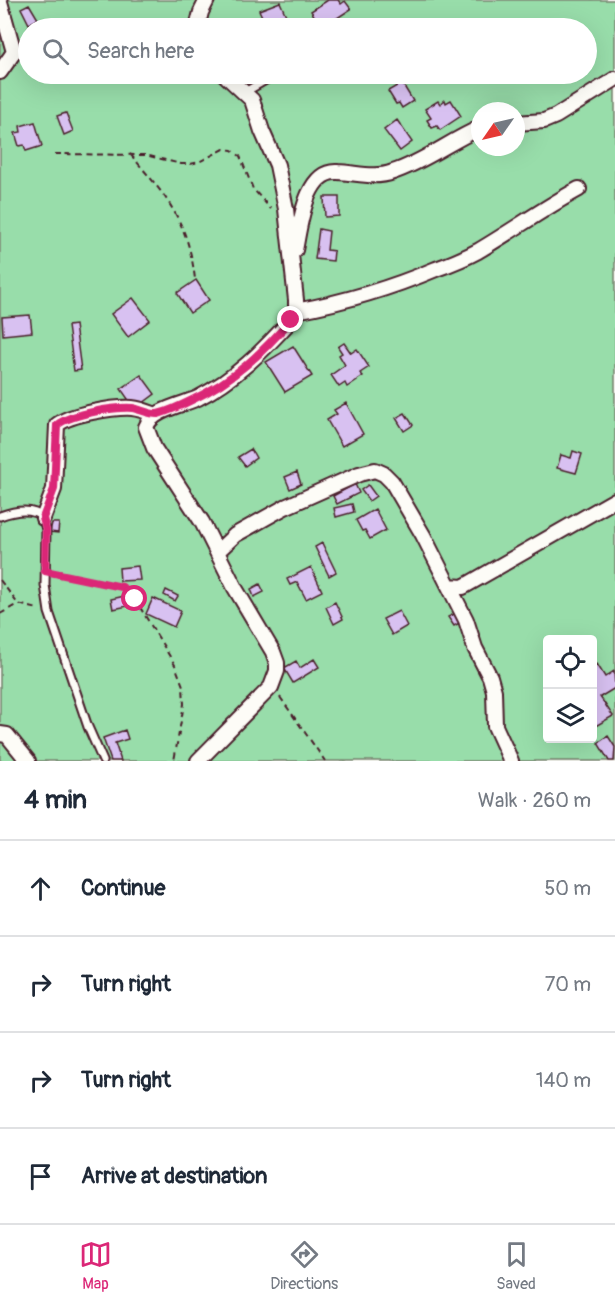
<!DOCTYPE html>
<meta charset="utf-8">
<style>
:root{--surface:#fff;--page:#f2f2f3;--text:#1f2937;--muted:#747a83;--line:#e0e1e3;--accent:#db2777}
body{margin:0;font-family:Pangolin,sans-serif;background:var(--page);color:var(--text)}
.controls{position:absolute;right:18px;bottom:18px;display:grid;overflow:hidden;border-radius:6px;box-shadow:0 6px 24px #0002}
.controls button{width:54px;height:54px;display:grid;place-items:center;padding:0;border:0;border-bottom:2px solid var(--line);background:var(--surface);color:var(--text);font:30px sans-serif}
.compass{position:absolute;left:471px;top:102px;width:54px;height:54px;border-radius:50%;background:var(--surface);box-shadow:0 6px 24px #0002;rotate:236deg}
.stop{position:absolute;width:18px;height:18px;margin:-14px;border:4px solid #db2777;border-radius:50%;background:#fff}
.stop.end{background:#db2777;border-color:#fff;box-shadow:0 2px 6px #0008}
.list{margin:0;padding:0;list-style:none}
h2{display:flex;justify-content:space-between;align-items:center;height:78px;margin:0;padding:0 24px;font-size:26px}
h2 small{font-size:20px;font-weight:400;color:var(--muted)}
.list li{display:grid;grid-template-columns:39px 1fr auto;gap:18px;align-items:center;box-sizing:border-box;height:96px;padding:0 24px;border-top:2px solid var(--line)}
.list b{display:block;font-size:22px;white-space:nowrap}
.list em{font-size:20px;font-style:normal;color:var(--muted)}
.icon{flex:none;width:33px;height:33px;fill:none;stroke:currentColor;stroke-width:2;stroke-linecap:round;stroke-linejoin:round}
.map{position:relative;flex:none;width:615px;height:761px;overflow:hidden}
.search{position:absolute;background:var(--surface);box-shadow:0 6px 24px #0002;left:18px;right:18px;top:18px;height:66px;display:flex;align-items:center;gap:15px;box-sizing:border-box;padding:0 21px;border-radius:33px;color:var(--muted);font-size:22px}
.sheet{height:462px;background:var(--surface)}
nav{display:flex;justify-content:space-around;align-items:center;box-sizing:border-box;height:84px;border-top:2px solid var(--line);background:var(--surface);font-size:16px;color:var(--muted)}
nav a{display:grid;justify-items:center;gap:3px}
nav .on{color:var(--accent)}
.map>svg:first-child{display:block}
</style>
<div class="map">
<svg width="615" height="761" viewBox="0 0 615 761">
<rect width="100%" height="100%" fill="#fdfcf7"/>
<filter id="ink" filterUnits="userSpaceOnUse"><feTurbulence type="fractalNoise" baseFrequency=".0167" numOctaves="2"/><feDisplacementMap in="SourceGraphic" scale="12" xChannelSelector="R" yChannelSelector="G"/><feConvolveMatrix kernelMatrix="1 2 1 2 8 2 1 2 1" color-interpolation-filters="sRGB"/></filter>
<g filter="url(#ink)">
<path fill="#98ddaa" stroke="#717e6a" stroke-width="1.5" fill-rule="evenodd" d="M0,0H615V761H0ZM28,28H586V74H28ZM480,111H516V147H480ZM548,640H592V738H548Z"/>
<path fill="#d8c1f1" stroke="#4a1f2b" stroke-width="1.5" d="M328,0H338L341,4L345,1L351,9L322,28L311,11Z
M280,2L288,20L272,27L268,19L264,21L259,10Z
M29,4L38,19L29,24L21,8Z
M371,21L374,25L381,21L387,28H362Z
M402,83L413,101L402,108L399,103L396,104L388,91Z
M445,100L446,103L451,100L461,116L440,130L437,126L432,128L427,120L431,118L425,109L438,101L440,104Z
M66,113L73,131L64,135L57,116Z
M397,120L412,142L400,151L384,130Z
M35,122L42,146L26,151L24,145L19,146L15,133L21,132L20,126Z
M324,197H339V216L325,217Z
M319,229L329,231L327,250L334,251L333,261L315,259Z
M196,280L209,300L190,313L177,293Z
M133,298L150,320L128,337L111,314Z
M30,315L32,332L3,335L2,317Z
M75,325L81,370L74,371L68,326Z
M344,343L351,353L357,349L369,367L360,373L363,376L347,387L345,383L339,387L331,375L345,365L339,355L342,353L338,347Z
M293,346L312,376L285,392L266,362Z
M141,375L155,394L135,409L121,389Z
M346,403L363,434L342,446L327,420L337,414L334,410Z
M405,413L413,425L404,431L396,418Z
M251,449L256,458L245,466L238,457Z
M573,451L582,454L576,473L557,468L561,455L571,458Z
M297,472L301,484L290,489L285,477Z
M355,484L359,493L337,504L333,496Z
M368,485L376,496L369,501L361,490Z
M352,504L354,512L336,517L334,508Z
M375,509L386,530L370,539L365,530L362,531L356,520Z
M52,523H59L58,533L50,532Z
M322,543L336,572L329,576L315,547Z
M138,566L140,580L120,581L119,568Z
M311,567L322,591L306,599L297,582L290,585L287,579Z
M260,584L264,592L254,597L251,589Z
M166,590L178,596L175,601L164,595Z
M125,596L128,606L113,609L111,599Z
M153,598L181,611L174,627L146,614Z
M335,602L343,619L334,624L326,607Z
M399,611L407,626L392,635L383,619Z
M458,612L463,621L454,626L448,617Z
M314,659L319,667L293,683L284,668L296,661L300,668Z
M597,664L605,677L614,671L615,688L600,697L613,716L592,728V667Z
M125,730L128,739L115,743L121,761H111L103,738Z
M608,736L615,747L614,761H609L598,743Z"/>
<g fill="none" stroke-linecap="round" stroke-linejoin="round">
<defs>
<path id="service" d="M245,92L276,74
M0,516C14,511 32,507 43,518L46,530L45,585L49,612L88,727L103,761"/>
<path id="minor" d="M0,2L14,52L0,72
M197,28L201,12L207,0
M516,123L544,121L556,116L615,79
M295,250C300,227 305,169 338,172C357,173 375,179 393,172C424,162 450,141 480,128
M296,311C344,302 391,288 436,269C450,264 465,258 478,251C512,231 544,208 579,189
M43,518L54,489L57,425C69,414 115,407 132,408C141,409 148,412 156,415
M218,551L235,535L285,507L359,474L375,470L384,474L392,482L423,535L466,620L475,648L490,677L494,691L495,726L511,761
M449,586L463,587L615,500
M0,734L7,735L28,761
M198,761L271,687L277,671V663L273,652L235,588L202,522L154,448L146,427C152,410 182,405 198,398C235,379 263,351 291,320L296,311V300L286,209L277,165L262,131L252,100L224,74"/>
</defs>
<use href="#service" stroke="#4a1f2b" stroke-width="11"/>
<use href="#minor" stroke="#4a1f2b" stroke-width="18"/>
<path stroke="#4a1f2b" stroke-width="2" stroke-dasharray="6 4.5" stroke-linecap="butt" d="M55,154L145,155L181,164H190L199,162L224,149L232,150L240,156L253,189L271,209
M130,154C167,197 188,221 195,279
M56,573L122,587L135,599L175,665L183,686L184,704L174,761
M0,580L18,604L38,609
M0,614L18,604
M280,697L325,761"/>
<use href="#service" stroke="#fdfcf7" stroke-width="7"/>
<use href="#minor" stroke="#fdfcf7" stroke-width="14"/>
</g>
</g>
<g fill="none" stroke-linecap="round" stroke-linejoin="round" filter="url(#ink)">
<path stroke="#db2777" stroke-width="8" d="M135,599L122,587L45,571L46,530L43,518L54,489L57,425C70,414 115,407 132,408C140,409 151,415 158,414C170,411 182,405 192,400C234,380 261,354 291,320"/>
</g>
</svg>
<div class="controls">
<button><svg class="icon" aria-label="locate" viewBox="0 0 24 24"><circle cx="12" cy="12" r="6"/><path d="M12 2v4M12 18v4M2 12h4M18 12h4"/></svg></button>
<button><svg class="icon" aria-label="layers" viewBox="0 0 24 24"><path d="M12 4l9 5-9 5-9-5zM3 14l9 5 9-5"/></svg></button>
</div>
<svg class="compass" viewBox="-18 -18 36 36"><path d="M0-13l5 13h-10z" fill="#e53935"/><path d="M0 13l5-13h-10z" fill="#747a83"/></svg>
<div class="stop" style="left:135px;top:599px"></div>
<div class="stop end" style="left:291px;top:320px"></div>
<div class="search"><svg class="icon" aria-label="search" viewBox="0 0 24 24"><circle cx="10" cy="10" r="6"/><path d="M15 15l6 6"/></svg>Search here</div>
</div>
<section class="sheet">
<h2>4 min<small>Walk · 260 m</small></h2>
<ul class="list">
<li><svg class="icon" aria-label="ahead" viewBox="0 0 24 24"><path d="M12 20V5M6 11l6-6 6 6"/></svg><div><b>Continue</b></div><em>50 m</em></li>
<li><svg class="icon" aria-label="right" viewBox="0 0 24 24"><path d="M7 20v-9h11M14 6l5 5-5 5"/></svg><div><b>Turn right</b></div><em>70 m</em></li>
<li><svg class="icon" aria-label="right" viewBox="0 0 24 24"><path d="M7 20v-9h11M14 6l5 5-5 5"/></svg><div><b>Turn right</b></div><em>140 m</em></li>
<li><svg class="icon" aria-label="arrive" viewBox="0 0 24 24"><path d="M6 21V4h12l-3 4 3 4H6"/></svg><div><b>Arrive at destination</b></div></li>
</ul>
</section>
<nav>
<a class="on"><svg class="icon" aria-label="map" viewBox="0 0 24 24"><path d="M3 6l6-2 6 2 6-2v14l-6 2-6-2-6 2zM9 4v14M15 6v14"/></svg>Map</a>
<a><svg class="icon" aria-label="directions" viewBox="0 0 24 24"><path d="M12 3l9 9-9 9-9-9zM9 14v-3h6M13 9l2 2-2 2"/></svg>Directions</a>
<a><svg class="icon" aria-label="saved" viewBox="0 0 24 24"><path d="M7 4h10v16l-5-4-5 4z"/></svg>Saved</a>
</nav>
